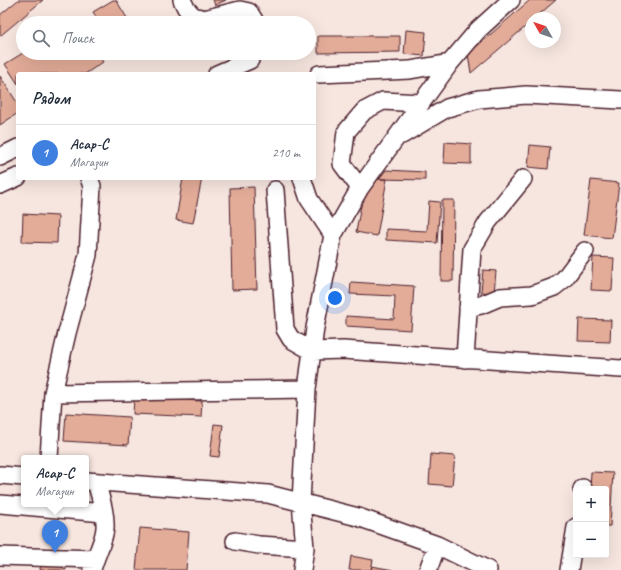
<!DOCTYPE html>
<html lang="ru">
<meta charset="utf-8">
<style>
:root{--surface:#fff;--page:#f2f2f3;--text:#1f2937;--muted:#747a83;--line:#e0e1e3;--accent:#db2777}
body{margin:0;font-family:Caveat,sans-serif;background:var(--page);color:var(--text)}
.controls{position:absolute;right:12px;bottom:12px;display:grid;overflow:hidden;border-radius:4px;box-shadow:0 4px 16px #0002}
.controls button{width:36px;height:36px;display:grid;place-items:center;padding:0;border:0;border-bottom:1px solid var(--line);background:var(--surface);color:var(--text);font:20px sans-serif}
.compass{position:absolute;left:525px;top:12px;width:36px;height:36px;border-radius:50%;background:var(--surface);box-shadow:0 4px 16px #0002;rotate:310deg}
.you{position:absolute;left:335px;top:298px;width:14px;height:14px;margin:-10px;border:3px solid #fff;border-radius:50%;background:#1a73e8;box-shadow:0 0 0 6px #1a73e833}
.badge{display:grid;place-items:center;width:26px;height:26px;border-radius:50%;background:var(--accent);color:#fff;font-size:13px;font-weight:700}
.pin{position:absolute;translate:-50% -33px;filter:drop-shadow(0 1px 2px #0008)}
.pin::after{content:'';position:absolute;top:21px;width:14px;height:12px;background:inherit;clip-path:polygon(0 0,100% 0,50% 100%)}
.popup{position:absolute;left:21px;top:455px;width:68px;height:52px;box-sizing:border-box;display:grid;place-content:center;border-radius:4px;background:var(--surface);filter:drop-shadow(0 1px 3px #0005);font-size:13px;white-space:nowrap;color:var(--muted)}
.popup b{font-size:15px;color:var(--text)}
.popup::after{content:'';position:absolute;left:50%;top:100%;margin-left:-8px;border:8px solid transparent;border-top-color:var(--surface)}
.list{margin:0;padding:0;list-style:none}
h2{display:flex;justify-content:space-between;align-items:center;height:52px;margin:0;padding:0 16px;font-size:17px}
h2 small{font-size:13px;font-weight:400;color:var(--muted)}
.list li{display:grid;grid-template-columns:26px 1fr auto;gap:12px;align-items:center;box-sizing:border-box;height:56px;padding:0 16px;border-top:1px solid var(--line)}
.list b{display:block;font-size:15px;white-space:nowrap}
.list p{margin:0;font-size:13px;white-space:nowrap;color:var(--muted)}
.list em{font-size:13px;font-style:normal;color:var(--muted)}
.icon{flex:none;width:22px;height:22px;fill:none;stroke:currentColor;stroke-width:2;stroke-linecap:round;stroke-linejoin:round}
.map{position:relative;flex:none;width:621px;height:570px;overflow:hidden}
.search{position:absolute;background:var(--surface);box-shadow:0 4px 16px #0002;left:16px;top:16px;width:300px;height:44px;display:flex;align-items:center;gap:10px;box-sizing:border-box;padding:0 14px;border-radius:22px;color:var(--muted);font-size:15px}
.panel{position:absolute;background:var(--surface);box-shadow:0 4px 16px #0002;left:16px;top:72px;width:300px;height:108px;border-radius:4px}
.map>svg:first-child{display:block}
</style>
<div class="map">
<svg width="621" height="570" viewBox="0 0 621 570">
<rect width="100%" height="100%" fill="#f7e6e0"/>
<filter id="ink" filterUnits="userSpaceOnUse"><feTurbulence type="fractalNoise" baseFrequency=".025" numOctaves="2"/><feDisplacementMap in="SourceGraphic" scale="8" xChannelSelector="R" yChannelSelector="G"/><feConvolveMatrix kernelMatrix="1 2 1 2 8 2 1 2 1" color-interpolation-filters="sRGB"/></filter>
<g filter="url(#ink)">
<path fill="#e3ac99" stroke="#4a1f2b" d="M18,0H43L0,36V15Z
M113,0H116L130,23H100L93,12Z
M213,0H226L215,5Z
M530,0H556L535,18H531V22L471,73L468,54Z
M406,30L426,32L424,56L404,54Z
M318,36H400V52L318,53Z
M23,53H97L103,62L85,74H18V84L5,64Z
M0,76L18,104V113L0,125Z
M445,142L471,144V164L444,163Z
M530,145L550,147L548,169L528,167Z
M386,170L425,172V180L379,179Z
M183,178H202L193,223L176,220Z
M375,179H387L377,236L356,232L363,194Z
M591,180L619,183L612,238L584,235Z
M254,187L257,289L232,290L230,188Z
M442,200H454L453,281H441Z
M429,201L440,202L437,243L386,240V229L427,231Z
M23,214L58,216L57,243L22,242Z
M593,257L614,258L612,291L591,290Z
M483,270L496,271L494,293L481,292Z
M351,282L414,286L411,330L346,326V316L394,319L395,296L350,294Z
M579,319L611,320L610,342L578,341Z
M134,398L202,401L201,417L133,414Z
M66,413L130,417L128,445L64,441Z
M214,424L223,425L219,457L210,456Z
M431,454L455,456L452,486L429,484Z
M591,472L613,473L610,526H606V489H590Z
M140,528L189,532L186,570H136Z
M351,556L373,560L371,570H349Z
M41,563L66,566V570H40Z
M372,566L393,570H371Z"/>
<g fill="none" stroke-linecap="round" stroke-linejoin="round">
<defs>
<path id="minor" d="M182,0L186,8L193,16L204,19L240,10L249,12L254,20V23
M217,74L250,60
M319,74L410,70L450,63
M402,135L447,108L479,99L526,95L621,100
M0,157L18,148
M302,178L309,199L333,235
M0,185L18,177
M360,188L342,164L346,132L364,111L383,101L421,103
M275,190L285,329L291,339L312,351L343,350L621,369
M468,308L481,305L500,297L532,295L554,287L564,279L585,251
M465,359L472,249L488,222L523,179
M53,393L307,389
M49,458L53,393L67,333L88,255L92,186L89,178
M0,475L24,477
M86,481L268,494L358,517L437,545L488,570
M582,489L583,488
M0,504L104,513
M235,541L259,545L305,548
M0,556L95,559
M92,570C95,556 104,542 105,528C106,513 100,496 96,482
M302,570L305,548L301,502L307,389L315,328L333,235L360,188L450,63L478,30L511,0
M428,570L437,545
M569,570L576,527"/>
</defs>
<use href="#minor" stroke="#4a1f2b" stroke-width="20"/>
<use href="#minor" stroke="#fff" stroke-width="17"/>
</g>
</g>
</svg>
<div class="controls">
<button>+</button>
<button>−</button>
</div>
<svg class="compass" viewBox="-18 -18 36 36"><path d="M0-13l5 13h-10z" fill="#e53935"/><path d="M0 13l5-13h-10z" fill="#747a83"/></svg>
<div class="you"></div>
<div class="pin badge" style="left:55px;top:553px;background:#3f7fe0">1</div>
<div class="popup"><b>Асар-С</b>Магазин</div>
<div class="search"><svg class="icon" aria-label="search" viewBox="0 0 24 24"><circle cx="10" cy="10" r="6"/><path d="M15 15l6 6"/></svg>Поиск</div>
<section class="panel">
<h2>Рядом<small></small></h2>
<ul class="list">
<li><span class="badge" style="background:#3f7fe0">1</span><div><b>Асар-С</b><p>Магазин</p></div><em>210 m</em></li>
</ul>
</section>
</div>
